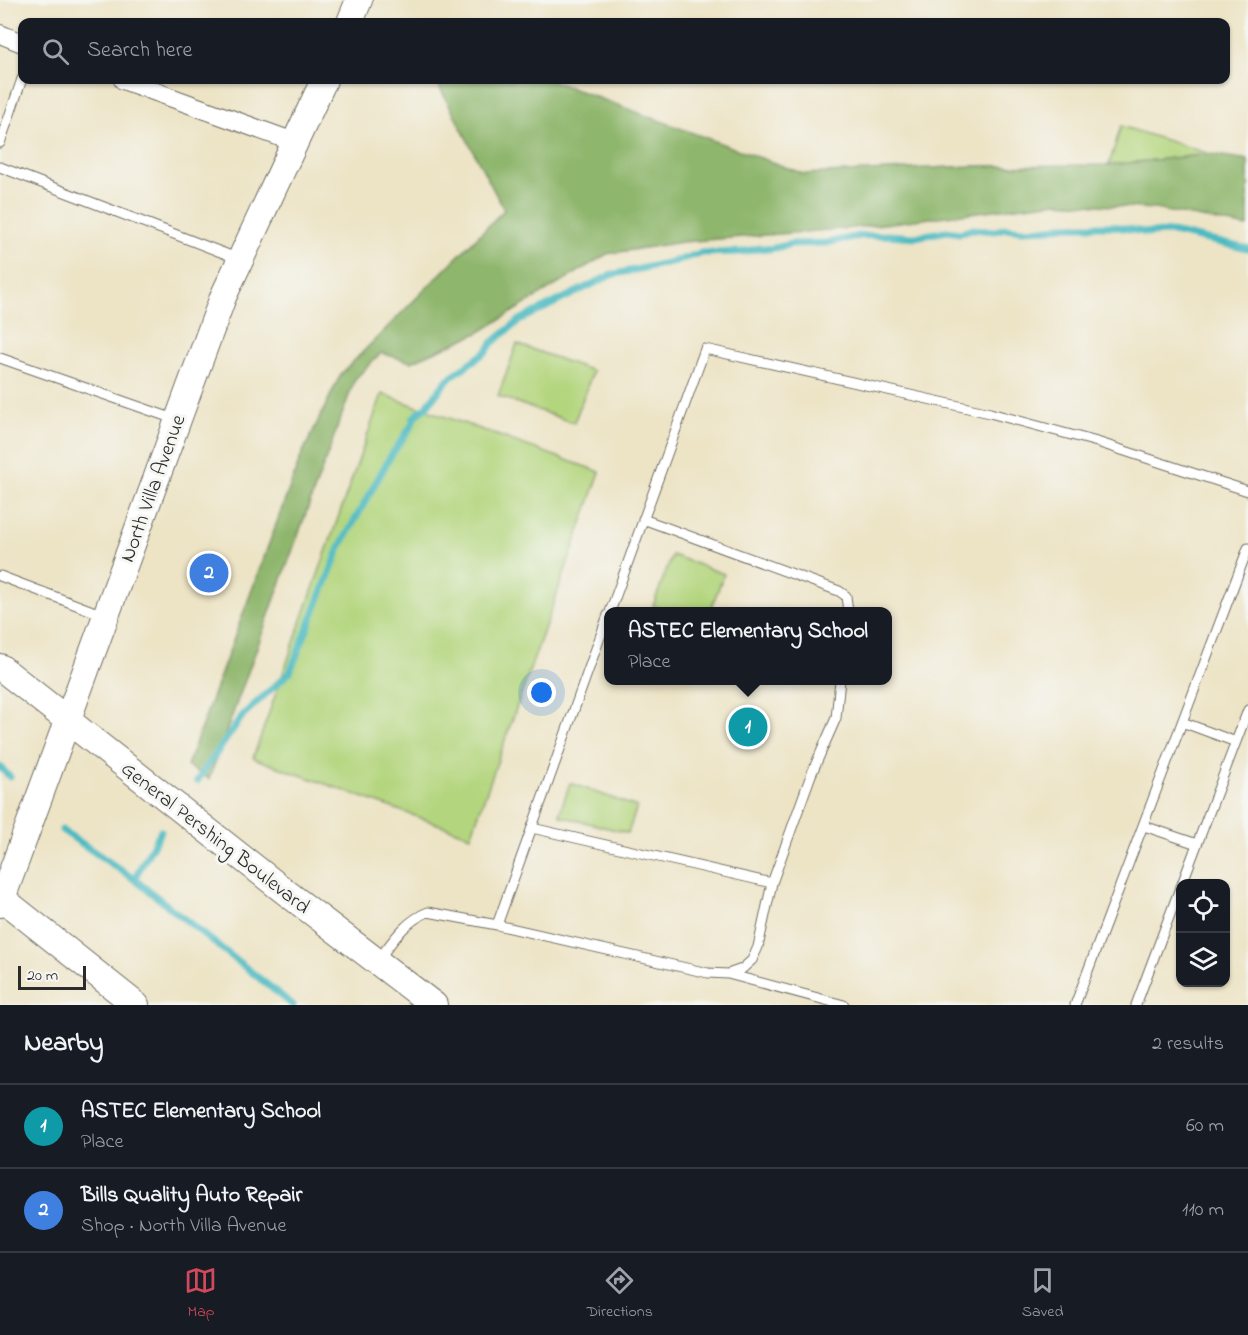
<!DOCTYPE html>
<meta charset="utf-8">
<style>
:root{--surface:#171b24;--page:#242831;--text:#f1f3f6;--muted:#9ea1a6;--line:#363941;--accent:#d1495b}
body{margin:0;font-family:"Indie Flower",sans-serif;background:var(--page);color:var(--text)}
.controls{position:absolute;right:18px;bottom:18px;display:grid;overflow:hidden;border-radius:12px;box-shadow:0 2px 4px #0004}
.controls button{width:54px;height:54px;display:grid;place-items:center;padding:0;border:0;border-bottom:2px solid var(--line);background:var(--surface);color:var(--text);font:30px sans-serif}
.scale{position:absolute;left:18px;bottom:15px;width:68px;box-sizing:border-box;padding-left:6px;border:3px solid #2b2b2b;border-top:0;font-size:16px;line-height:21px;white-space:nowrap;color:#2b2b2b;-webkit-text-stroke:4px #f6f6f2;paint-order:stroke}
.you{position:absolute;left:542px;top:693px;width:21px;height:21px;margin:-15px;border:4px solid #fff;border-radius:50%;background:#1a73e8;box-shadow:0 0 0 9px #1a73e833}
.badge{display:grid;place-items:center;width:39px;height:39px;border-radius:50%;background:var(--accent);color:#fff;font-size:20px;font-weight:700}
.pin{position:absolute;translate:-50% -50%;border:3px solid #fff;box-shadow:0 2px 6px #0006}
.popup{position:absolute;left:604px;top:607px;width:288px;height:78px;box-sizing:border-box;display:grid;place-content:center;border-radius:12px;background:var(--surface);filter:drop-shadow(0 2px 4px #0005);font-size:20px;white-space:nowrap;color:var(--muted)}
.popup b{font-size:22px;color:var(--text)}
.popup::after{content:'';position:absolute;left:50%;top:100%;margin-left:-12px;border:12px solid transparent;border-top-color:var(--surface)}
.list{margin:0;padding:0;list-style:none}
h2{display:flex;justify-content:space-between;align-items:center;height:78px;margin:0;padding:0 24px;font-size:26px}
h2 small{font-size:20px;font-weight:400;color:var(--muted)}
.list li{display:grid;grid-template-columns:39px 1fr auto;gap:18px;align-items:center;box-sizing:border-box;height:84px;padding:0 24px;border-top:2px solid var(--line)}
.list b{display:block;font-size:22px;white-space:nowrap}
.list p{margin:0;font-size:20px;white-space:nowrap;color:var(--muted)}
.list em{font-size:20px;font-style:normal;color:var(--muted)}
.icon{flex:none;width:33px;height:33px;fill:none;stroke:currentColor;stroke-width:2;stroke-linecap:round;stroke-linejoin:round}
.map{position:relative;flex:none;width:1248px;height:1005px;overflow:hidden}
.search{position:absolute;background:var(--surface);box-shadow:0 2px 4px #0004;left:18px;right:18px;top:18px;height:66px;display:flex;align-items:center;gap:15px;box-sizing:border-box;padding:0 21px;border-radius:12px;color:var(--muted);font-size:22px}
.sheet{height:246px;background:var(--surface)}
nav{display:flex;justify-content:space-around;align-items:center;box-sizing:border-box;height:84px;border-top:2px solid var(--line);background:var(--surface);font-size:16px;color:var(--muted)}
nav a{display:grid;justify-items:center;gap:3px}
nav .on{color:var(--accent)}
.map>svg:first-child{display:block}
</style>
<div class="map">
<svg width="1248" height="1005" viewBox="0 0 1248 1005">
<rect width="100%" height="100%" fill="#f6f6f2"/>
<filter id="ink" filterUnits="userSpaceOnUse"><feTurbulence type="fractalNoise" baseFrequency=".0167" numOctaves="2"/><feDisplacementMap in="SourceGraphic" scale="12" xChannelSelector="R" yChannelSelector="G"/><feConvolveMatrix kernelMatrix="1 2 1 2 8 2 1 2 1" color-interpolation-filters="sRGB"/></filter>
<filter id="wash" filterUnits="userSpaceOnUse"><feTurbulence type="fractalNoise" baseFrequency=".008" numOctaves="4" result="noise"/><feDisplacementMap in="SourceGraphic" scale="24" xChannelSelector="R" yChannelSelector="G"/><feGaussianBlur stdDeviation="1.35" result="paint"/><feColorMatrix in="noise" values="0 0 0 0 0 0 0 0 0 0 0 0 0 0 0 0 0 1.4 0 .05"/><feComposite in="paint" operator="in"/></filter>
<g filter="url(#wash)">
<rect width="100%" height="100%" fill="#ede4c6"/>
<path fill="#b3d57d" stroke="#6f8054" stroke-width="1.5" d="M1121,126L1210,154L1109,165Z
M517,344L593,371L574,423L498,396Z
M382,394L600,472L471,836L253,758Z
M672,555L724,574L710,611H667L653,606Z
M570,783L637,807L628,833L560,816V812Z"/>
<path fill="#8eb66c" stroke="#5c704c" stroke-width="1.5" d="M436,80H550L804,174L973,166L1109,165L1210,154L1248,160V227L1155,209L1057,202L852,228L682,242L607,254L480,332L411,362L381,353L355,379L209,779L187,766L302,454L341,374L504,210Z"/>
<g fill="none" stroke-linecap="round" stroke-linejoin="round">
<path stroke="#4bbac1" stroke-width="7" d="M0,767L10,777
M197,781L243,715L290,672L341,545L390,457L412,425L414,417L427,406L448,379L487,351L492,343L520,320L611,275L676,261L701,253L743,252L760,248L770,249L792,244L825,243L860,236L889,235L915,237L947,231L960,233L972,229L995,231L1005,228L1022,230L1050,229L1061,226H1113L1148,233L1172,232L1248,249
M62,830L134,879L293,1005
M134,879L161,831"/>
</g>
</g>
<g filter="url(#ink)">
<g fill="none" stroke-linecap="round" stroke-linejoin="round">
<defs>
<path id="lane" d="M0,143L22,79
M0,167L239,259
M0,358L177,420
M643,519L839,591L846,596L848,612
M0,576L103,615
M610,612L705,349L990,413L1097,442L1248,491
M1182,722L1236,742
M1144,826L1197,844
M532,828L772,883
M1182,884L1248,710
M497,925L608,615
M378,960C392,942 405,921 428,912L497,925L708,973L728,974L742,969L752,960L758,947L772,883L811,775L836,718L840,680
M728,974L844,1005
M1075,1005L1248,548
M1136,1005L1180,888"/>
<path id="street" d="M0,34L22,43
M123,80L294,142"/>
<path id="secondary" d="M350,22L359,0
M0,667L283,890L434,1005
M0,897L136,1005
M0,904L223,297L324,80"/>
</defs>
<use href="#lane" stroke="#6f6c61" stroke-width="11"/>
<use href="#street" stroke="#6f6c61" stroke-width="20"/>
<use href="#secondary" stroke="#6f6c61" stroke-width="28"/>
<use href="#lane" stroke="#fff" stroke-width="9"/>
<use href="#street" stroke="#fff" stroke-width="18"/>
<use href="#secondary" stroke="#fff" stroke-width="26"/>
</g>
</g>
<g text-anchor="middle" stroke-width="6" stroke-linejoin="round" paint-order="stroke">
<g font-size="21" fill="#2b2b2b" stroke="#f6f6f2">
<text transform="translate(152 488) rotate(-70)" y="7">North Villa Avenue</text>
<text transform="translate(216 837) rotate(38)" y="7">General Pershing Boulevard</text>
</g>
</g>
</svg>
<div class="controls">
<button><svg class="icon" aria-label="locate" viewBox="0 0 24 24"><circle cx="12" cy="12" r="6"/><path d="M12 2v4M12 18v4M2 12h4M18 12h4"/></svg></button>
<button><svg class="icon" aria-label="layers" viewBox="0 0 24 24"><path d="M12 4l9 5-9 5-9-5zM3 14l9 5 9-5"/></svg></button>
</div>
<div class="scale">20 m</div>
<div class="you"></div>
<div class="pin badge" style="left:748px;top:727px;background:#0f9aa8">1</div>
<div class="popup"><b>ASTEC Elementary School</b>Place</div>
<div class="pin badge" style="left:209px;top:573px;background:#3f7fe0">2</div>
<div class="search"><svg class="icon" aria-label="search" viewBox="0 0 24 24"><circle cx="10" cy="10" r="6"/><path d="M15 15l6 6"/></svg>Search here</div>
</div>
<section class="sheet">
<h2>Nearby<small>2 results</small></h2>
<ul class="list">
<li><span class="badge" style="background:#0f9aa8">1</span><div><b>ASTEC Elementary School</b><p>Place</p></div><em>60 m</em></li>
<li><span class="badge" style="background:#3f7fe0">2</span><div><b>Bills Quality Auto Repair</b><p>Shop · North Villa Avenue</p></div><em>110 m</em></li>
</ul>
</section>
<nav>
<a class="on"><svg class="icon" aria-label="map" viewBox="0 0 24 24"><path d="M3 6l6-2 6 2 6-2v14l-6 2-6-2-6 2zM9 4v14M15 6v14"/></svg>Map</a>
<a><svg class="icon" aria-label="directions" viewBox="0 0 24 24"><path d="M12 3l9 9-9 9-9-9zM9 14v-3h6M13 9l2 2-2 2"/></svg>Directions</a>
<a><svg class="icon" aria-label="saved" viewBox="0 0 24 24"><path d="M7 4h10v16l-5-4-5 4z"/></svg>Saved</a>
</nav>
